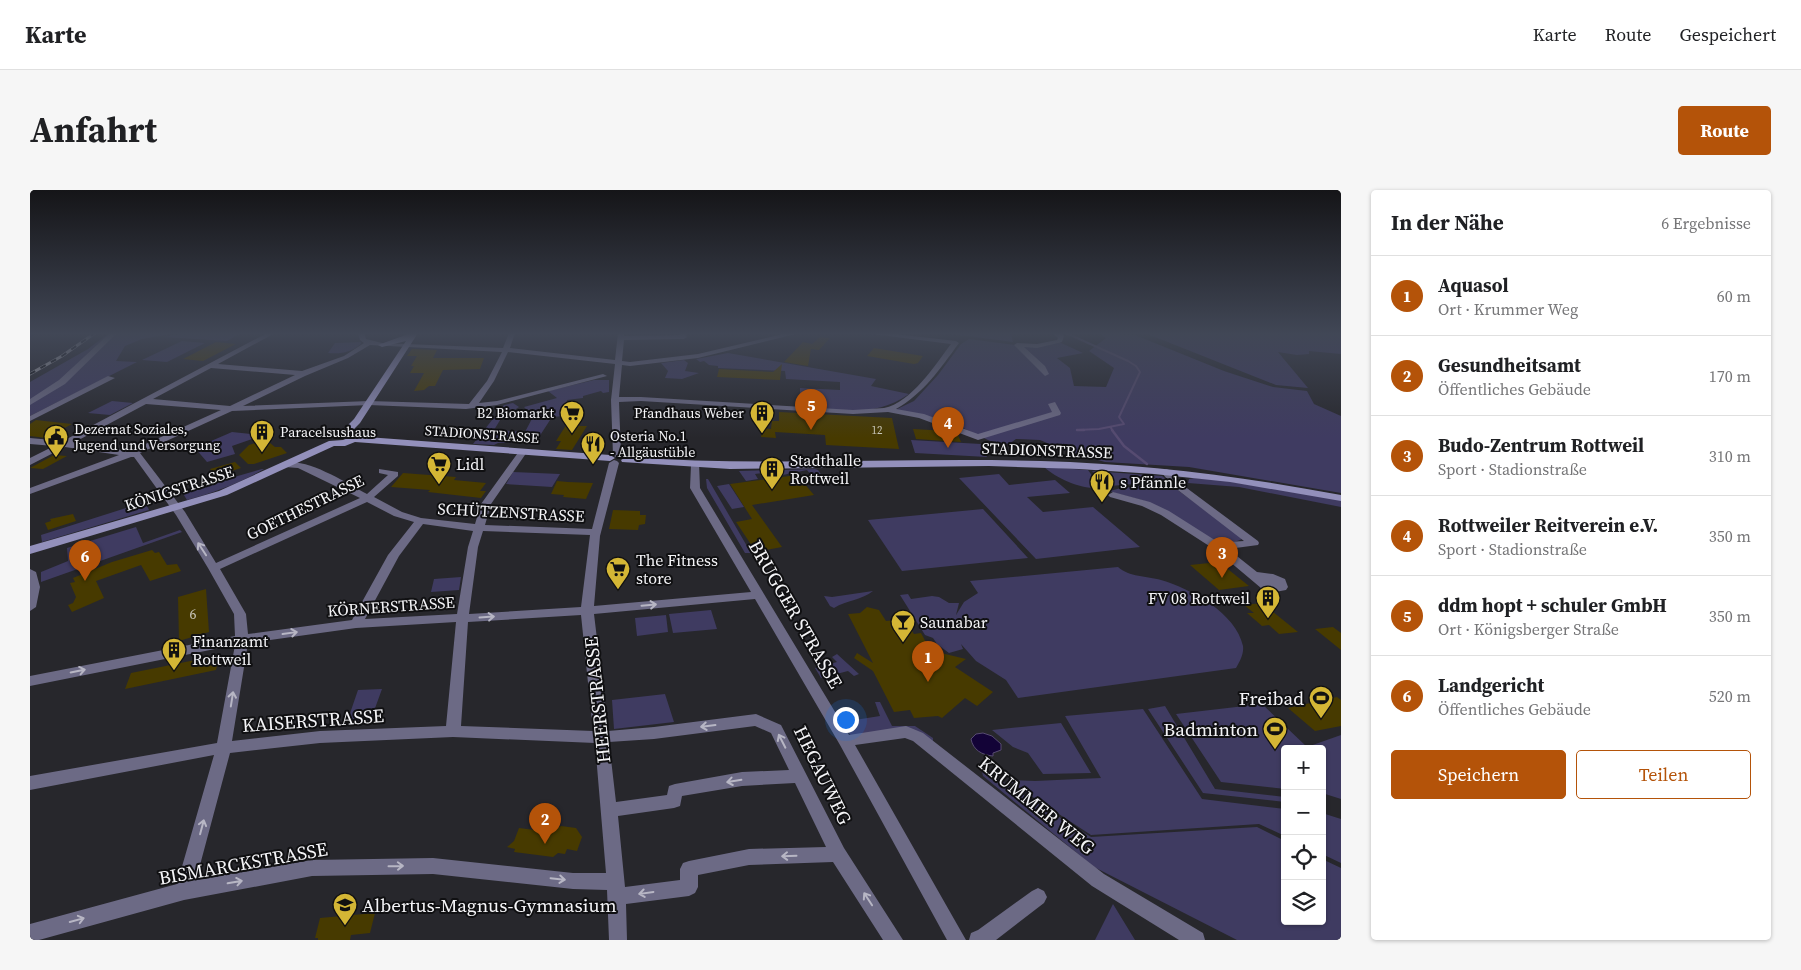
<!DOCTYPE html>
<html lang="de">
<meta charset="utf-8">
<style>
:root{--surface:#fff;--page:#f6f6f6;--text:#202124;--muted:#757577;--line:#e0e0e0;--accent:#b45309}
body{margin:0;font-family:"Source Serif 4",serif;background:var(--page);color:var(--text)}
.controls{position:absolute;right:15px;bottom:15px;display:grid;overflow:hidden;border-radius:5px;box-shadow:0 1px 4px #0004}
.controls button{width:45px;height:45px;display:grid;place-items:center;padding:0;border:0;border-bottom:1px solid var(--line);background:var(--surface);color:var(--text);font:25px sans-serif}
.you{position:absolute;left:815px;top:529px;width:18px;height:18px;margin:-12px;border:4px solid #fff;border-radius:50%;background:#1a73e8;box-shadow:0 0 0 8px #1a73e833}
.badge{display:grid;place-items:center;width:32px;height:32px;border-radius:50%;background:var(--accent);color:#fff;font-size:16px;font-weight:700}
.pin{position:absolute;translate:-50% -41px;filter:drop-shadow(0 1px 2px #0008)}
.pin::after{content:'';position:absolute;top:26px;width:18px;height:15px;background:inherit;clip-path:polygon(0 0,100% 0,50% 100%)}
.list{margin:0;padding:0;list-style:none}
h2{display:flex;justify-content:space-between;align-items:center;height:65px;margin:0;padding:0 20px;font-size:21px}
h2 small{font-size:16px;font-weight:400;color:var(--muted)}
.list li{display:grid;grid-template-columns:32px 1fr auto;gap:15px;align-items:center;box-sizing:border-box;height:80px;padding:0 20px;border-top:1px solid var(--line)}
.list b{display:block;font-size:19px;white-space:nowrap}
.list p{margin:0;font-size:16px;white-space:nowrap;color:var(--muted)}
.list em{font-size:16px;font-style:normal;color:var(--muted)}
.actions{display:flex;gap:10px;padding:15px 20px}
.actions a{flex:1;padding:11px 0;border:1px solid var(--accent);border-radius:5px;text-align:center;font-size:18px;color:var(--accent)}
.actions .main{background:var(--accent);color:#fff}
.icon{flex:none;width:28px;height:28px;fill:none;stroke:currentColor;stroke-width:2;stroke-linecap:round;stroke-linejoin:round}
.map{position:relative;flex:none;width:1311px;height:750px;overflow:hidden;border-radius:5px}
header{display:flex;align-items:center;gap:30px;box-sizing:border-box;height:70px;padding:0 25px;background:var(--surface);border-bottom:1px solid var(--line)}
header strong{font-size:24px}
nav{display:flex;gap:28px;margin-inline-start:auto;font-size:18px}
.intro{display:flex;align-items:center;justify-content:space-between;box-sizing:border-box;height:120px;padding:0 30px}
h1{margin:0;font-size:35px}
.button{padding:12px 22px;border-radius:5px;background:var(--accent);color:#fff;font-size:18px;font-weight:700}
main{display:flex;gap:30px;padding:0 30px}
aside{flex:1;background:var(--surface);border-radius:5px;box-shadow:0 1px 4px #0004}
.map>svg:first-child{display:block}
</style>
<header>
<strong>Karte</strong>
<nav><a>Karte</a><a>Route</a><a>Gespeichert</a></nav>
</header>
<div class="intro"><h1>Anfahrt</h1><a class="button">Route</a></div>
<main>
<div class="map">
<svg width="1311" height="750" viewBox="0 0 1311 750">
<rect width="100%" height="100%" fill="#27272c"/>
<path fill="#3f3b61" d="M79,143H146L112,149L95,156L86,171L107,172L0,226V192L58,159Z
M155,143H211L197,151L134,147Z
M914,143H981L983,152Z
M1068,143L1105,145L1194,181L1243,197L1277,201L1284,214L1311,226V303L1159,277L1075,272L1036,261L1010,250L986,249L979,254L960,251L927,235L890,224L865,220L884,211L908,185L931,154L939,149L985,155L1009,156L1029,152L1053,163L1027,168L1040,178L1044,196L1076,197L1084,178L1059,161L1076,148Z
M1115,143H1311V164L1279,161V164L1267,165L1248,162L1278,198L1246,195Z
M152,151L175,153L137,172L112,170Z
M331,152V154C320,163 311,164 298,163L305,153Z
M698,163L846,189L841,196L879,204C843,229 811,219 770,217V198L810,200V192L756,189L755,181L688,178V176L679,175L674,171L670,172L666,169Z
M654,170L658,173L655,181L669,183L652,189L635,188L638,181L631,173Z
M564,190H579V202L573,203L571,201L553,206V208L537,210L535,226L522,227L509,247L490,245L484,253H468L464,255L443,254L474,215L483,213L489,217L483,221L475,222L464,240L495,242L506,221L497,220L494,217L527,208L518,201Z
M82,211L103,213L80,225L58,223Z
M202,242L221,244L225,248L202,256L205,264L177,272L165,258Z
M881,250L951,254L957,267L885,263Z
M1014,277L1058,280L1071,298C1053,300 1027,289 1014,277Z
M232,279H234C210,293 183,303 157,310L152,302Z
M785,279L788,280L795,290L786,291L777,280L743,287L739,282L725,284L728,289L716,291L709,281Z
M1062,281L1132,286L1139,291L1080,296L1074,294Z
M483,282L530,284L522,297L476,294Z
M969,284L979,295L1025,290L1040,303L997,307L1013,322L1063,317L1110,357L1006,369L929,288Z
M1164,288L1190,290L1311,310V317L1209,297L1158,293L1159,289Z
M676,289H678L721,363H715L677,298Z
M1142,293L1149,301L1209,345L1212,349C1184,364 1142,324 1117,312C1105,307 1092,306 1080,301L1091,298Z
M699,294L714,317L702,319L687,296Z
M115,312L119,320L12,352L11,345Z
M953,319L998,368L872,381L838,330Z
M106,337L113,353L150,340L152,342L11,392V382L38,371L37,358Z
M1088,377C1099,387 1117,386 1131,390C1161,399 1206,423 1213,456C1214,464 1210,471 1206,478L988,508L976,490L946,471L931,454L933,459L919,463L907,454L903,448L895,445L870,405L878,404L881,409L902,406L909,407L919,413H929L926,425L934,412L948,403L940,391Z
M431,387L429,400L401,402L404,389Z
M843,401C832,410 817,410 804,418L800,416L794,406L802,407Z
M681,420L687,439L643,443L639,424Z
M636,425L638,442L607,446L605,428Z
M807,464L829,484L824,486L818,481L791,488L785,478L807,472L802,467Z
M352,499L340,532L316,535L328,500Z
M635,504L644,532L584,539L582,510Z
M845,512H850L862,536H885L903,548V554L883,541L821,546L812,532L850,526Z
M1232,514L1277,557L1311,545V609L1292,603V559H1255V599L1191,592L1146,524Z
M1135,516L1185,599L1255,607V612L1173,603L1118,519Z
M1113,519L1172,609L1255,619V646L1229,634L1061,645L977,590L1005,591L1071,588L1035,526Z
M1031,533L1061,583L1013,584L998,563L983,557L962,540Z
M951,578L1061,647L1227,637L1255,651V731H1292V669L1311,678V750H1207L1064,677L953,586Z
M1292,623L1311,629V673L1292,664Z
M1083,714L1105,750H1065Z"/>
<path fill="#130337" stroke="#564b71" d="M953,543L962,546L971,554V560L963,563V566C952,565 943,560 941,549L946,544Z"/>
<g fill="none" stroke-linecap="round" stroke-linejoin="round">
<path stroke="#564b71" stroke-width="2" d="M1036,143L1098,171L1106,176L1110,182L1089,227L1094,234L1069,239L1047,240
M1081,238L1083,241"/>
<path stroke="#564b71" stroke-width="2.5" d="M1047,240H1054
M1082,240L1094,256L1117,274"/>
<path fill="#130337" fill-rule="evenodd" d="M0,143H7L0,148Z"/>
</g>
<path fill="#473a00" d="M790,147L800,148L789,160L781,159L778,176L754,172L773,152L782,154L781,155Z
M186,152L206,154L173,171L153,169Z
M844,158L893,166L888,173L884,174L837,166Z
M382,159L407,160L403,168H454L450,179L413,180L405,196H399L394,200L384,201L394,183H380L384,176H381L387,166H377Z
M752,174L750,190L687,187L689,179L743,182Z
M749,222L862,228L869,259L796,255L795,245L745,242L746,248L731,247L732,238L741,239L742,231H749Z
M6,230L42,234L16,248L0,246V234Z
M538,232L550,233L549,236H557L542,260L526,259L531,251H526Z
M883,239L919,241L928,245L931,252L886,249Z
M228,252L240,253L245,257H251L257,263L224,274H218L209,265L219,255Z
M24,265L37,266L13,279L0,278Z
M205,272L211,278L186,286L180,279Z
M373,283L426,287L424,290L456,293L450,301H456L451,308L398,302L400,300L361,297Z
M767,285L784,305L722,315L752,357L726,362L706,332L722,329L700,294Z
M527,291L538,292L563,293L556,309L533,307L534,305L521,304Z
M583,320L610,321V325H616L615,334L609,335L608,340L579,339Z
M43,324L46,331L18,340L15,333L21,331L20,329Z
M122,360L125,363L129,362L137,375L147,374L151,381L120,391L111,375L66,391L74,408L42,422L38,415L43,413L46,407L40,393L45,392L43,388L82,372Z
M1189,372L1219,396L1189,400L1160,375Z
M176,399L179,442L149,451L148,407Z
M1232,413L1268,442L1249,444L1239,435L1232,436L1217,423H1224L1214,415Z
M837,417L849,420L856,431L875,429L884,444L891,443L897,454L907,457L911,463L936,469L925,477L963,502L947,516L935,508L912,528L908,526L884,528L880,520L864,522L843,481L824,468L827,463L843,473L818,424L830,423Z
M1303,437L1311,443V460L1285,439Z
M190,465L186,480L95,499L101,483Z
M1307,507L1311,510V536L1285,541L1258,518Z
M531,636L546,638L552,647L547,661L537,659L535,664L528,663L523,667L484,662L485,659L477,657L484,651L489,638L521,642Z
M345,723L340,743L321,745L320,750H288V748H285L290,728Z"/>
<g fill="none" stroke-linecap="round" stroke-linejoin="round">
<path fill="#6c6a85" fill-rule="evenodd" d="M80,143H87L35,194L0,215V209L29,190Z
M237,143H245L188,174L272,181L314,166L334,153L330,150L328,143H334L336,149L352,153L473,158L479,143H485L480,158L585,170L588,143H594V146L650,145V143H656L657,147L654,149L594,150L592,171L600,172L668,164L757,143H770L668,168L600,176L592,175L589,207H611L823,220C833,219 844,219 854,218C881,213 905,175 921,154L834,143H857L926,151L929,153C910,179 894,203 866,219L894,224L948,244L1022,222L1018,214L1025,212L1031,223L1030,225L948,250L889,228L858,222L823,224L611,211L589,212L591,265L587,268L583,265L581,210L585,174L478,162L464,191L449,213L467,211L573,184L577,186L467,215L436,219L339,215L202,221L110,263L155,322L186,373L330,308L268,278L255,277V273C278,268 316,293 337,304L358,285L349,283V279L368,282V286L344,307L372,322L391,328L445,334L451,314L490,260L493,259L497,262L461,314L455,335L562,339L579,273L584,270L587,271L589,273L570,346L564,416L721,402L660,298L661,275L663,273H669L670,298L819,545L876,536L893,543L1074,684L1173,743L1175,750H1149L1062,696L883,551L875,548L825,555L936,750H917L810,555L725,409L564,424L578,541L624,537L726,524L751,535L814,658L873,750H853L803,672L719,675L668,685V697L665,703L659,706L596,714L597,750H579L577,700L543,699L403,684L282,686L154,710L9,750H0V734L147,694L184,565L0,600V586L187,553L205,455L0,496V486L205,446L204,424L178,378L146,325L104,267H101L0,304V298L89,265L35,257L0,275V268L24,256L0,254V248L33,251ZM340,155L472,162L457,191L439,214L339,211L213,216L275,186L318,168ZM181,178L265,185L200,216L123,209ZM116,214L191,220L100,261L43,253ZM337,312L364,326L384,332L358,365L322,430L218,444L216,424L190,379ZM393,334L443,341L438,357L427,424L335,429L369,366ZM453,341L560,345L551,417L439,424L448,357ZM551,425L563,541L431,536L438,432ZM426,432L416,536L290,541L202,551L218,453L326,438ZM725,536L741,543L759,580L712,582L645,594L639,596L637,605L586,612L579,552L624,549ZM423,547L565,553L576,683H543L403,668L282,670L166,690L200,563L290,553ZM765,593L796,657L719,659L659,671L653,673L650,679V690L595,697L588,626L644,618L650,616L652,606L712,596Z
M1022,143H1030L1034,146L1032,152L1007,158L994,157L1015,176L1019,184L1015,186L984,155L987,153L1007,154L1027,150L1028,148Z
M78,186L85,188L0,231V226Z
M1136,279L1139,280L1150,293L1228,351L1229,353L1228,355L1198,359L1227,382L1243,384L1255,389L1258,397L1256,400L1245,402L1231,398L1187,361L1131,325L1112,316L1080,307L1078,305L1083,302L1120,312L1139,321L1191,354L1198,352L1214,351L1144,297L1131,282Z
M0,379L6,382L10,397L6,417L0,421Z
M1008,698L1014,701L1017,707L1014,713L966,750H939L941,743L948,740L1002,701Z"/>
<path fill="#9390bb" fill-rule="evenodd" d="M381,143H388L330,233L317,246H311L309,244L324,229L376,151L352,157L348,155Z
M323,246L580,265L585,268L580,271L325,252L315,256H304L197,305L0,364V356L189,301L299,251L313,250Z
M596,267C734,277 873,267 1011,271C1112,274 1212,286 1311,305V311L1200,292L1124,284L1049,279L959,276L700,279L592,272L591,270Z"/>
<defs>
<path id="rail" d="M0,184L32,166L65,143"/>
</defs>
<use href="#rail" stroke="#a6a6aa" stroke-width="3"/>
<use href="#rail" stroke="#101012" stroke-width="2" stroke-dasharray="6" stroke-linecap="butt"/>
</g>
<defs><path id="oneway-shaft" d="M-6 0H5M1.5-3L5.5 0L1.5 3" fill="none" stroke-width="1.6" stroke-linecap="round" stroke-linejoin="round" transform="scale(1.25)"/></defs>
<g stroke="#b7b6c4">
<use href="#oneway-shaft" transform="translate(172 359) rotate(-123)"/>
<use href="#oneway-shaft" transform="translate(619 415) rotate(-5)"/>
<use href="#oneway-shaft" transform="translate(457 427) rotate(-4)"/>
<use href="#oneway-shaft" transform="translate(260 443) rotate(-8)"/>
<use href="#oneway-shaft" transform="translate(48 481) rotate(-11)"/>
<use href="#oneway-shaft" transform="translate(202 509) rotate(-81)"/>
<use href="#oneway-shaft" transform="translate(678 536) rotate(173)"/>
<use href="#oneway-shaft" transform="translate(752 551) rotate(-117)"/>
<use href="#oneway-shaft" transform="translate(704 591) rotate(171)"/>
<use href="#oneway-shaft" transform="translate(172 637) rotate(-75)"/>
<use href="#oneway-shaft" transform="translate(759 666) rotate(178)"/>
<use href="#oneway-shaft" transform="translate(366 676) rotate(-1)"/>
<use href="#oneway-shaft" transform="translate(528 689) rotate(6)"/>
<use href="#oneway-shaft" transform="translate(205 692) rotate(-10)"/>
<use href="#oneway-shaft" transform="translate(616 703) rotate(172)"/>
<use href="#oneway-shaft" transform="translate(838 709) rotate(-123)"/>
<use href="#oneway-shaft" transform="translate(47 730) rotate(-15)"/>
</g>
<linearGradient id="sky" x2="0" y2="1"><stop stop-color="#151518"/><stop offset="0.58" stop-color="#414756"/><stop offset="1" stop-color="#414756" stop-opacity="0"/></linearGradient>
<rect width="1311" height="248" fill="url(#sky)"/>
<defs>
<symbol id="supermarket-pin" viewBox="-11 -11 22 30"><path d="M0 17L-7.5 6A9.5 9.5 0 1 1 7.5 6Z" fill="#d4b635" stroke="#101012"/><path d="M-6-5.5h2.5l.6 2H6L4.5 2H-2.5L-4.4-4H-6ZM-1.5 3.2a1.3 1.3 0 1 0 .1 0ZM3 3.2a1.3 1.3 0 1 0 .1 0Z" fill="#111"/></symbol>
<symbol id="building-pin" viewBox="-11 -11 22 30"><path d="M0 17L-7.5 6A9.5 9.5 0 1 1 7.5 6Z" fill="#d4b635" stroke="#101012"/><path d="M-4-6H4V6H1V3H-1V6H-4ZM-2.5-4.3h1.7v1.8h-1.7ZM.8-4.3h1.7v1.8H.8ZM-2.5-1h1.7V.8h-1.7ZM.8-1h1.7V.8H.8Z" fill="#111"/></symbol>
<symbol id="civic-pin" viewBox="-11 -11 22 30"><path d="M0 17L-7.5 6A9.5 9.5 0 1 1 7.5 6Z" fill="#d4b635" stroke="#101012"/><path d="M-.6-6.5H3V-4.5H.6V-3L4-1V1h2V6H-6V1h2V-1L-.6-3ZM-1.2 2.5V6h2.4V2.5Z" fill="#111"/></symbol>
<symbol id="restaurant-pin" viewBox="-11 -11 22 30"><path d="M0 17L-7.5 6A9.5 9.5 0 1 1 7.5 6Z" fill="#d4b635" stroke="#101012"/><path d="M-5-6h1v4h1v-4h1v4h1v-4h1v5L-1.5 .5V6h-2V.5L-5-1ZM5-6V6H3V1.5H1.5Q1.5-4 5-6Z" fill="#111"/></symbol>
<symbol id="bar-pin" viewBox="-11 -11 22 30"><path d="M0 17L-7.5 6A9.5 9.5 0 1 1 7.5 6Z" fill="#d4b635" stroke="#101012"/><path d="M-6-5H6L.8 .8V4.5H3.5V6h-7V4.5H-.8V.8Z" fill="#111"/></symbol>
<symbol id="stadium-pin" viewBox="-11 -11 22 30"><path d="M0 17L-7.5 6A9.5 9.5 0 1 1 7.5 6Z" fill="#d4b635" stroke="#101012"/><path d="M0-5a6.5 5 0 1 0 0 10a6.5 5 0 1 0 0-10ZM-3.5-1.8h7v3.6h-7Z" fill="#111"/></symbol>
<symbol id="school-pin" viewBox="-11 -11 22 30"><path d="M0 17L-7.5 6A9.5 9.5 0 1 1 7.5 6Z" fill="#d4b635" stroke="#101012"/><path d="M0-5L7-2L0 1L-7-2ZM-4 1L0 2.5L4 1V4Q0 6-4 4Z" fill="#111"/></symbol>
</defs>
<g fill-rule="evenodd">
<use href="#supermarket-pin" x="528" y="209" width="28" height="38"/>
<use href="#building-pin" x="718" y="209" width="28" height="38"/>
<use href="#building-pin" x="218" y="228" width="28" height="38"/>
<use href="#civic-pin" x="12" y="233" width="28" height="38"/>
<use href="#restaurant-pin" x="549" y="240" width="28" height="38"/>
<use href="#supermarket-pin" x="395" y="260" width="28" height="38"/>
<use href="#building-pin" x="728" y="265" width="28" height="38"/>
<use href="#restaurant-pin" x="1058" y="278" width="28" height="38"/>
<use href="#supermarket-pin" x="574" y="365" width="28" height="38"/>
<use href="#building-pin" x="1224" y="394" width="28" height="38"/>
<use href="#bar-pin" x="859" y="418" width="28" height="38"/>
<use href="#building-pin" x="130" y="446" width="28" height="38"/>
<use href="#stadium-pin" x="1277" y="494" width="28" height="38"/>
<use href="#stadium-pin" x="1231" y="525" width="28" height="38"/>
<use href="#school-pin" x="301" y="701" width="28" height="38"/>
</g>
<g text-anchor="middle" stroke-width="4" stroke-linejoin="round" paint-order="stroke">
<g font-size="11" fill="#c9c6b9">
<text x="847" y="244">12</text>
</g>
<g font-size="14" fill="#f4f4f7" stroke="#101012" text-anchor="start">
<text x="524" y="228" text-anchor="end">B2 Biomarkt</text>
<text x="714" y="228" text-anchor="end">Pfandhaus Weber</text>
<text x="44" y="244">Dezernat Soziales,<tspan x="44" dy="16">Jugend und Versorgung</tspan></text>
<text x="250" y="247">Paracelsushaus</text>
<text x="580" y="251">Osteria No.1<tspan x="580" dy="16">- Allgäustüble</tspan></text>
</g>
<g font-size="14" fill="#f4f4f7" stroke="#101012">
<text transform="translate(452 244) rotate(4)" y="5">STADIONSTRASSE</text>
</g>
<g font-size="14" fill="#c9c6b9">
<text x="163" y="429">6</text>
</g>
<g font-size="16" fill="#f4f4f7" stroke="#101012">
<text transform="translate(1017 260) rotate(2)" y="6">STADIONSTRASSE</text>
<text transform="translate(149 298) rotate(-18)" y="6">KÖNIGSTRASSE</text>
<text transform="translate(275 317) rotate(-26)" y="6">GOETHESTRASSE</text>
<text transform="translate(481 322) rotate(3)" y="6">SCHÜTZENSTRASSE</text>
<text transform="translate(361 416) rotate(-4)" y="6">KÖRNERSTRASSE</text>
</g>
<g font-size="16" fill="#f4f4f7" stroke="#101012" text-anchor="start">
<text x="760" y="276">Stadthalle<tspan x="760" dy="18">Rottweil</tspan></text>
<text x="426" y="280">Lidl</text>
<text x="1090" y="298">s Pfännle</text>
<text x="606" y="376">The Fitness<tspan x="606" dy="18">store</tspan></text>
<text x="1220" y="414" text-anchor="end">FV 08 Rottweil</text>
<text x="890" y="438">Saunabar</text>
<text x="162" y="457">Finanzamt<tspan x="162" dy="18">Rottweil</tspan></text>
</g>
<g font-size="19" fill="#f4f4f7" stroke="#101012">
<text transform="translate(766 424) rotate(60)" y="7">BRUGGER STRASSE</text>
<text transform="translate(567 510) rotate(-96)" y="7">HEERSTRASSE</text>
<text transform="translate(283 530) rotate(-4)" y="7">KAISERSTRASSE</text>
<text transform="translate(793 585) rotate(64)" y="7">HEGAUWEG</text>
<text transform="translate(1007 615) rotate(39)" y="7">KRUMMER WEG</text>
<text transform="translate(213 673) rotate(-10)" y="7">BISMARCKSTRASSE</text>
</g>
<g font-size="19" fill="#f4f4f7" stroke="#101012" text-anchor="end">
<text x="1274" y="515">Freibad</text>
<text x="1228" y="546">Badminton</text>
<text x="332" y="722" text-anchor="start">Albertus-Magnus-Gymnasium</text>
</g>
</g>
</svg>
<div class="controls">
<button>+</button>
<button>−</button>
<button><svg class="icon" aria-label="locate" viewBox="0 0 24 24"><circle cx="12" cy="12" r="6"/><path d="M12 2v4M12 18v4M2 12h4M18 12h4"/></svg></button>
<button><svg class="icon" aria-label="layers" viewBox="0 0 24 24"><path d="M12 4l9 5-9 5-9-5zM3 14l9 5 9-5"/></svg></button>
</div>
<div class="you"></div>
<div class="pin badge" style="left:898px;top:492px">1</div>
<div class="pin badge" style="left:515px;top:654px">2</div>
<div class="pin badge" style="left:1192px;top:388px">3</div>
<div class="pin badge" style="left:918px;top:258px">4</div>
<div class="pin badge" style="left:781px;top:240px">5</div>
<div class="pin badge" style="left:55px;top:391px">6</div>
</div>
<aside>
<h2>In der Nähe<small>6 Ergebnisse</small></h2>
<ul class="list">
<li><span class="badge">1</span><div><b>Aquasol</b><p>Ort · Krummer Weg</p></div><em>60 m</em></li>
<li><span class="badge">2</span><div><b>Gesundheitsamt</b><p>Öffentliches Gebäude</p></div><em>170 m</em></li>
<li><span class="badge">3</span><div><b>Budo-Zentrum Rottweil</b><p>Sport · Stadionstraße</p></div><em>310 m</em></li>
<li><span class="badge">4</span><div><b>Rottweiler Reitverein e.V.</b><p>Sport · Stadionstraße</p></div><em>350 m</em></li>
<li><span class="badge">5</span><div><b>ddm hopt + schuler GmbH</b><p>Ort · Königsberger Straße</p></div><em>350 m</em></li>
<li><span class="badge">6</span><div><b>Landgericht</b><p>Öffentliches Gebäude</p></div><em>520 m</em></li>
</ul>
<div class="actions"><a class="main">Speichern</a><a>Teilen</a></div>
</aside>
</main>
